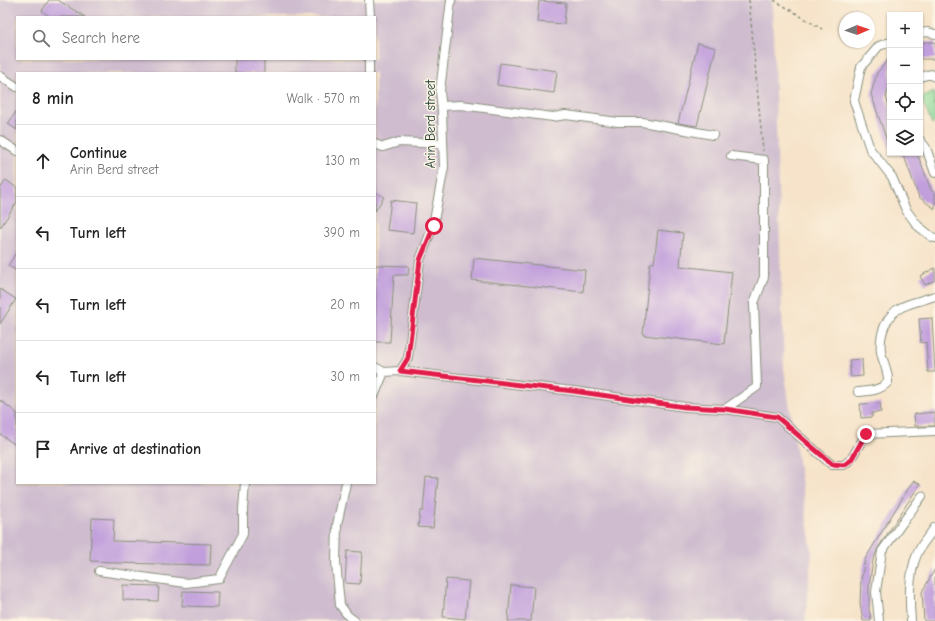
<!DOCTYPE html>
<meta charset="utf-8">
<style>
:root{--surface:#fff;--page:#f6f6f6;--text:#222;--muted:#767676;--line:#e0e0e0}
body{margin:0;font-family:"Comic Neue",sans-serif;background:var(--page);color:var(--text)}
.controls{position:absolute;right:12px;top:12px;display:grid;overflow:hidden;border-radius:0px;box-shadow:0 1px 3px #0004}
.controls button{width:36px;height:36px;display:grid;place-items:center;padding:0;border:0;border-bottom:1px solid var(--line);background:var(--surface);color:var(--text);font:20px sans-serif}
.compass{position:absolute;left:839px;top:12px;width:36px;height:36px;border-radius:50%;background:var(--surface);box-shadow:0 1px 3px #0004;rotate:88deg}
.stop{position:absolute;width:12px;height:12px;margin:-9px;border:3px solid #e11d48;border-radius:50%;background:#fff}
.stop.end{background:#e11d48;border-color:#fff;box-shadow:0 1px 4px #0008}
.list{margin:0;padding:0;list-style:none}
h2{display:flex;justify-content:space-between;align-items:center;height:52px;margin:0;padding:0 16px;font-size:17px}
h2 small{font-size:13px;font-weight:400;color:var(--muted)}
.list li{display:grid;grid-template-columns:26px 1fr auto;gap:12px;align-items:center;box-sizing:border-box;height:72px;padding:0 16px;border-top:1px solid var(--line)}
.list b{display:block;font-size:15px;white-space:nowrap}
.list p{margin:0;font-size:13px;white-space:nowrap;color:var(--muted)}
.list em{font-size:13px;font-style:normal;color:var(--muted)}
.icon{flex:none;width:22px;height:22px;fill:none;stroke:currentColor;stroke-width:2;stroke-linecap:round;stroke-linejoin:round}
.map{position:relative;flex:none;width:935px;height:621px;overflow:hidden}
.search{position:absolute;background:var(--surface);box-shadow:0 1px 3px #0004;left:16px;top:16px;width:360px;height:44px;display:flex;align-items:center;gap:10px;box-sizing:border-box;padding:0 14px;border-radius:0px;color:var(--muted);font-size:15px}
.panel{position:absolute;background:var(--surface);box-shadow:0 1px 3px #0004;left:16px;top:72px;width:360px;height:412px;border-radius:0px}
.map>svg:first-child{display:block}
</style>
<div class="map">
<svg width="935" height="621" viewBox="0 0 935 621">
<rect width="100%" height="100%" fill="#fcf5e5"/>
<filter id="ink" filterUnits="userSpaceOnUse"><feTurbulence type="fractalNoise" baseFrequency=".025" numOctaves="2"/><feDisplacementMap in="SourceGraphic" scale="8" xChannelSelector="R" yChannelSelector="G"/><feConvolveMatrix kernelMatrix="1 2 1 2 8 2 1 2 1" color-interpolation-filters="sRGB"/></filter>
<filter id="wash" filterUnits="userSpaceOnUse"><feTurbulence type="fractalNoise" baseFrequency=".012" numOctaves="4" result="noise"/><feDisplacementMap in="SourceGraphic" scale="16" xChannelSelector="R" yChannelSelector="G"/><feGaussianBlur stdDeviation="0.9" result="paint"/><feColorMatrix in="noise" values="0 0 0 0 0 0 0 0 0 0 0 0 0 0 0 0 0 1.4 0 .05"/><feComposite in="paint" operator="in"/></filter>
<g filter="url(#wash)">
<rect width="100%" height="100%" fill="#f6e3c9"/>
<path fill="#cfbdcf" fill-rule="evenodd" d="M0,0H772L784,369L812,553L805,621L0,620ZM17,17H375V59H17ZM17,73H375V483H17Z"/>
<path fill="#8ad795" stroke="#548a64" d="M934,92L935,122L932,124L921,98Z"/>
<g id="blocks">
<path fill="#c19fdc" d="M49,0H58L85,17H51L42,11Z
M539,1L566,3L564,24L537,22Z
M920,42H935V59H920Z
M698,43L716,48L697,126L678,123Z
M890,57V83L886,97L890,109V147H889L871,94L877,73Z
M235,59H264V73H235Z
M500,63L557,71L554,93L497,85Z
M17,110V130L8,124Z
M899,153H917L931,190L935,193V209L919,197L905,159Z
M6,180L17,188V202L0,228V189Z
M375,192L384,197L375,211Z
M391,200L416,203L413,233L387,230Z
M658,230L683,233L680,266L732,272L724,344L643,335L650,263H654Z
M17,251V271L8,266Z
M474,258L585,270L583,292L472,280Z
M375,265L409,266L408,275H394L390,342H375Z
M935,268V280L925,285L920,276Z
M0,289L16,299L0,324Z
M932,318L935,372H928L926,342L921,343L919,319Z
M862,359L863,376L851,377L849,360Z
M0,400L17,413V446L0,434Z
M880,403L881,412L872,413V417L861,418L860,404Z
M935,412V426H915L914,414Z
M426,477L438,478L433,528L418,527L420,511H423Z
M913,481L920,484L878,548L873,560L869,586V608L871,621H863L860,603L861,580L865,559Z
M92,518L114,519L113,541L211,544L210,565L114,563V562L90,561Z
M347,551L362,552L360,584L345,583Z
M935,569V621H924L922,592Z
M446,579L469,581L465,619L443,617Z
M123,585L159,586L158,601L123,600Z
M511,585L534,587L531,621H508Z
M183,591L218,592L217,607L182,606Z"/>
</g>
</g>
<g filter="url(#ink)">
<use href="#blocks" fill-opacity="0" stroke="#8a907e" stroke-width="1"/>
<g fill="none" stroke-linecap="round" stroke-linejoin="round">
<defs>
<path id="minor" d="M369,0L370,17
M920,33L928,32L935,34
M890,42L879,46L861,67L854,101L870,149L892,177L906,210L918,226L932,237L935,238
M369,73V59
M0,76L17,87
M920,77L931,74L935,77
M442,106L461,105L553,117L566,115L618,122H642L713,135
M0,140L17,151
M920,140L926,148L935,173
M375,144L383,147L399,142L443,144
M375,367L384,372
M400,371L573,391L685,407L725,409L777,417L832,465H844L851,459L866,434L935,431
M384,372L400,371L408,358L420,260L433,226L444,167L442,111L440,91L451,0
M858,392C869,391 880,391 888,382C889,372 883,363 881,352C879,335 886,314 902,307C912,302 924,300 935,296
M375,394L384,372
M725,409L757,387L754,303L764,277V160L731,156
M346,483L337,525L336,562L340,605L348,616L355,621
M99,571L186,583L219,579L243,534V509L245,483
M879,621L876,592L882,551L922,496
M911,621C909,597 908,566 922,545C926,539 931,533 935,527"/>
</defs>
<use href="#minor" stroke="#8a907e" stroke-width="10"/>
<path stroke="#8a907e" stroke-width="1.5" stroke-dasharray="3 3" stroke-linecap="butt" d="M749,0L763,151
M774,0L822,29"/>
<use href="#minor" stroke="#fff" stroke-width="8"/>
</g>
</g>
<g fill="none" stroke-linecap="round" stroke-linejoin="round" filter="url(#ink)">
<path stroke="#e11d48" stroke-width="5" d="M434,226L420,260L408,358L400,371L573,391L685,407L725,409L777,417L832,464L844,465L851,460L866,434"/>
</g>
<g text-anchor="middle" stroke-width="3" stroke-linejoin="round" paint-order="stroke">
<g font-size="13" fill="#1f3d34" stroke="#fcf5e5">
<text transform="translate(430 124) rotate(-90)" y="5">Arin Berd street</text>
</g>
</g>
</svg>
<div class="controls">
<button>+</button>
<button>−</button>
<button><svg class="icon" aria-label="locate" viewBox="0 0 24 24"><circle cx="12" cy="12" r="6"/><path d="M12 2v4M12 18v4M2 12h4M18 12h4"/></svg></button>
<button><svg class="icon" aria-label="layers" viewBox="0 0 24 24"><path d="M12 4l9 5-9 5-9-5zM3 14l9 5 9-5"/></svg></button>
</div>
<svg class="compass" viewBox="-18 -18 36 36"><path d="M0-13l5 13h-10z" fill="#e53935"/><path d="M0 13l5-13h-10z" fill="#767676"/></svg>
<div class="stop" style="left:434px;top:226px"></div>
<div class="stop end" style="left:866px;top:434px"></div>
<div class="search"><svg class="icon" aria-label="search" viewBox="0 0 24 24"><circle cx="10" cy="10" r="6"/><path d="M15 15l6 6"/></svg>Search here</div>
<section class="panel">
<h2>8 min<small>Walk · 570 m</small></h2>
<ul class="list">
<li><svg class="icon" aria-label="ahead" viewBox="0 0 24 24"><path d="M12 20V5M6 11l6-6 6 6"/></svg><div><b>Continue</b><p>Arin Berd street</p></div><em>130 m</em></li>
<li><svg class="icon" aria-label="left" viewBox="0 0 24 24"><path d="M17 20v-9H6M10 6l-5 5 5 5"/></svg><div><b>Turn left</b></div><em>390 m</em></li>
<li><svg class="icon" aria-label="left" viewBox="0 0 24 24"><path d="M17 20v-9H6M10 6l-5 5 5 5"/></svg><div><b>Turn left</b></div><em>20 m</em></li>
<li><svg class="icon" aria-label="left" viewBox="0 0 24 24"><path d="M17 20v-9H6M10 6l-5 5 5 5"/></svg><div><b>Turn left</b></div><em>30 m</em></li>
<li><svg class="icon" aria-label="arrive" viewBox="0 0 24 24"><path d="M6 21V4h12l-3 4 3 4H6"/></svg><div><b>Arrive at destination</b></div></li>
</ul>
</section>
</div>
